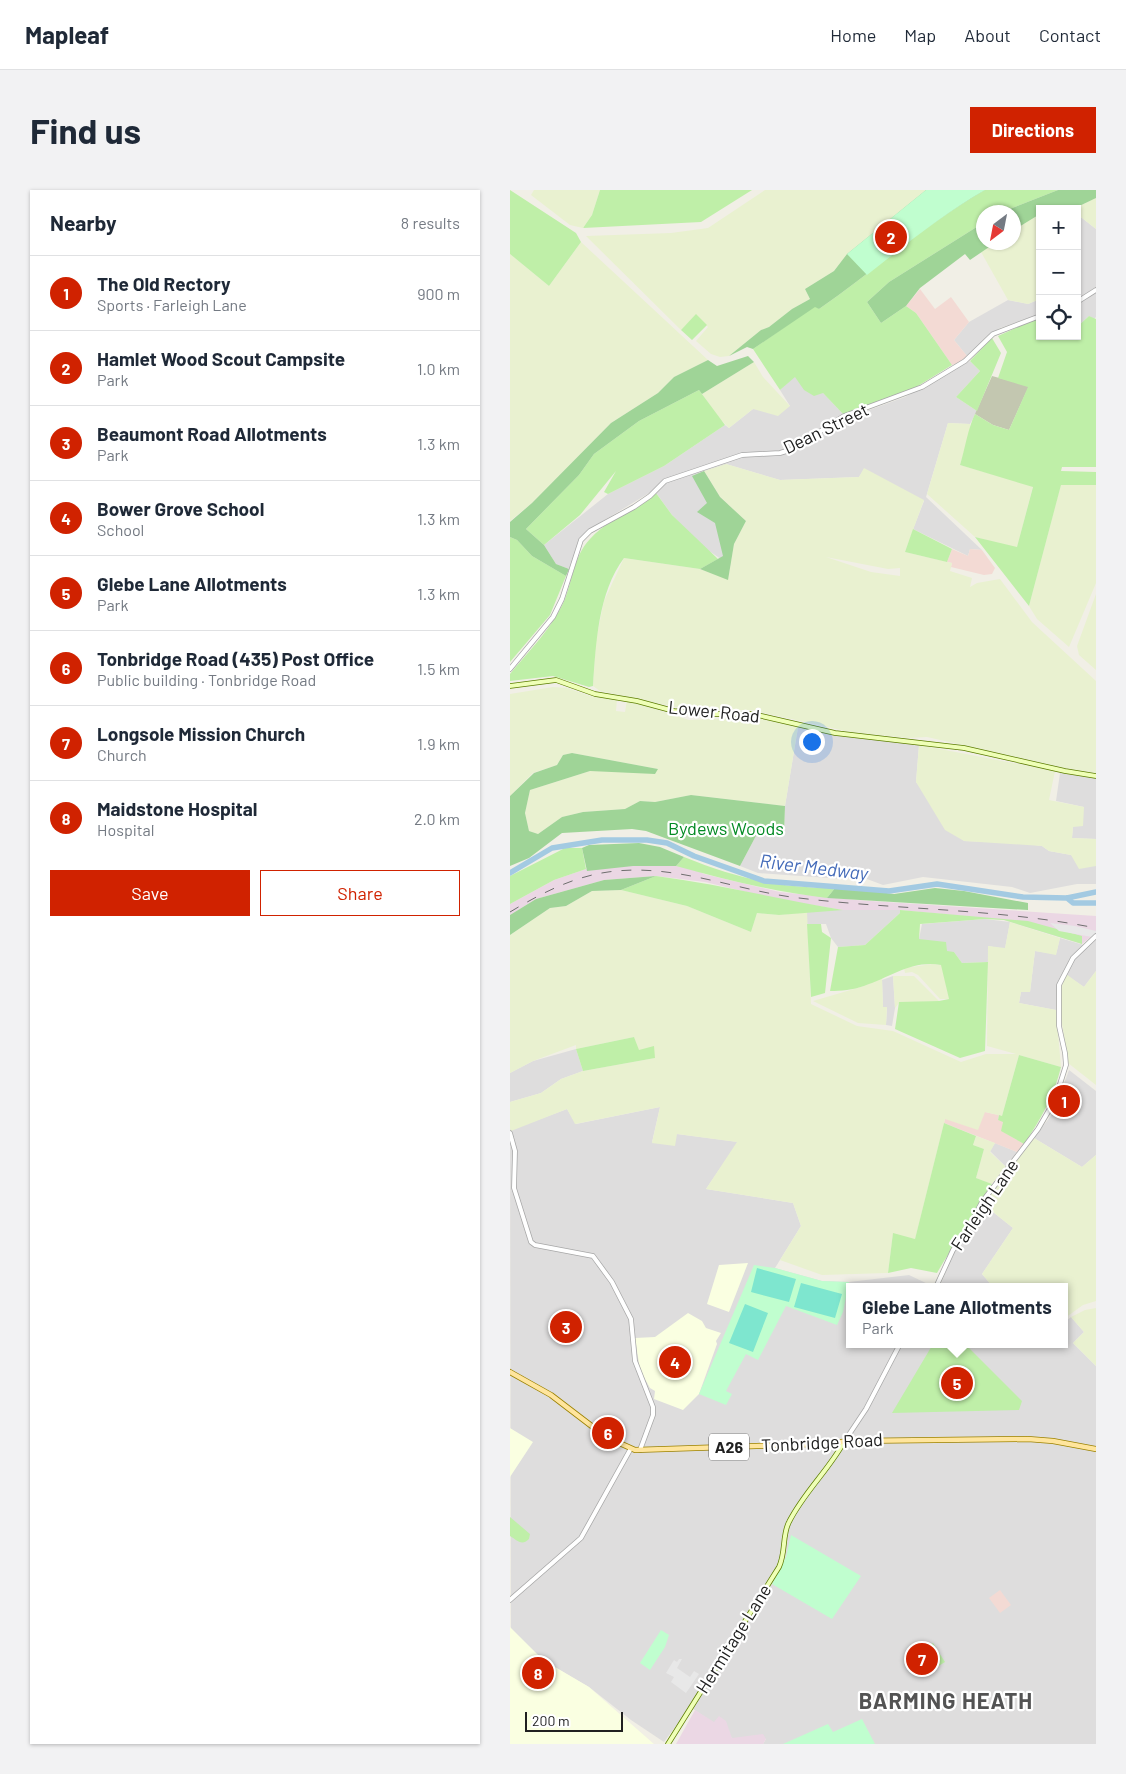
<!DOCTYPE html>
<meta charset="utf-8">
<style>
:root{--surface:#fff;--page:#f2f2f3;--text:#1f2937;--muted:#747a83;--line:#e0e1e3;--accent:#d02200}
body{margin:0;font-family:Barlow,sans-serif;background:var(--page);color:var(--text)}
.controls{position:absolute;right:15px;top:15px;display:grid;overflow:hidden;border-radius:0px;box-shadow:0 1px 4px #0004}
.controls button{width:45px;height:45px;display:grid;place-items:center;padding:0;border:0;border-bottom:1px solid var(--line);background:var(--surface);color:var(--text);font:25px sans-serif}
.compass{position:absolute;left:466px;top:15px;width:45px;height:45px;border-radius:50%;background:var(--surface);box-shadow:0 1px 4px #0004;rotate:212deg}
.scale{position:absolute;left:15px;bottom:12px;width:98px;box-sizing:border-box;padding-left:5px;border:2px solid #202020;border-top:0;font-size:14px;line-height:18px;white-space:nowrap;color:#202020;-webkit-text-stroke:4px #fff;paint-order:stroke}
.you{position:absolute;left:301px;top:551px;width:18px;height:18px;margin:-12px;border:4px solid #fff;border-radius:50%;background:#1a73e8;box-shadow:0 0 0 8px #1a73e833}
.badge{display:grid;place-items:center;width:32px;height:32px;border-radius:50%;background:var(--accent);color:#fff;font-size:16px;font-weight:700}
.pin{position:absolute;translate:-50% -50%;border:2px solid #fff;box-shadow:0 1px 5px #0006}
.popup{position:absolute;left:336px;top:1093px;width:222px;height:65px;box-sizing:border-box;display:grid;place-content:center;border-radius:0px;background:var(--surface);filter:drop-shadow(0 1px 4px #0005);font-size:16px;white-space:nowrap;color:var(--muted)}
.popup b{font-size:19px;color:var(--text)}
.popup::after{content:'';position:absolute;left:50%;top:100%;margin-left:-10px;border:10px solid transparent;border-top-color:var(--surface)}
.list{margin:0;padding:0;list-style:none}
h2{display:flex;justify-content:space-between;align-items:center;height:65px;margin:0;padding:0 20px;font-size:21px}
h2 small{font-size:16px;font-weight:400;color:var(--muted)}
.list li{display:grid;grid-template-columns:32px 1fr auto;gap:15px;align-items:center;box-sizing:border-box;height:75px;padding:0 20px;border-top:1px solid var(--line)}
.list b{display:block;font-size:19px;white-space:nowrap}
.list p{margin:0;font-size:16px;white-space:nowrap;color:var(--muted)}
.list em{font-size:16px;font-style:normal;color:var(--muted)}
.actions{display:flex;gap:10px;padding:15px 20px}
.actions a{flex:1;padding:11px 0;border:1px solid var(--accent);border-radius:0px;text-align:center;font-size:18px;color:var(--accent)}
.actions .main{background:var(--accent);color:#fff}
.icon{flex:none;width:28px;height:28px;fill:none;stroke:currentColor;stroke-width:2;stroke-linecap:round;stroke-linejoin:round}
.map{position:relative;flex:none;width:586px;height:1554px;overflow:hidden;border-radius:0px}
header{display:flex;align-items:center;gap:30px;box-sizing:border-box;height:70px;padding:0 25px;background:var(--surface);border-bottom:1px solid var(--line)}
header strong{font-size:24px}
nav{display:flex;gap:28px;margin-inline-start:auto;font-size:18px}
.intro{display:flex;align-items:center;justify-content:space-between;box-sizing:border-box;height:120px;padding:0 30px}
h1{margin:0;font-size:35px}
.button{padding:12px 22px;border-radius:0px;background:var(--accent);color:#fff;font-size:18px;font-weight:700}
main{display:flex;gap:30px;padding:0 30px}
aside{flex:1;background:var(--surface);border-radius:0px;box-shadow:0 1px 4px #0004}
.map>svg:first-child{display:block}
</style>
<header>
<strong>Mapleaf</strong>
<nav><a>Home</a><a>Map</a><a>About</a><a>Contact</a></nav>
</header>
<div class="intro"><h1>Find us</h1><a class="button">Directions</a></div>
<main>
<aside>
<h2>Nearby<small>8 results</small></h2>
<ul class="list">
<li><span class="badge">1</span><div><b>The Old Rectory</b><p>Sports · Farleigh Lane</p></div><em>900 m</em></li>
<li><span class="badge">2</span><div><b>Hamlet Wood Scout Campsite</b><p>Park</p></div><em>1.0 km</em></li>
<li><span class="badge">3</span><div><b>Beaumont Road Allotments</b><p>Park</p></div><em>1.3 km</em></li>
<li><span class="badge">4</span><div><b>Bower Grove School</b><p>School</p></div><em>1.3 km</em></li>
<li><span class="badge">5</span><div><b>Glebe Lane Allotments</b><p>Park</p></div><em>1.3 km</em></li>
<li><span class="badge">6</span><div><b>Tonbridge Road (435) Post Office</b><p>Public building · Tonbridge Road</p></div><em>1.5 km</em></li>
<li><span class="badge">7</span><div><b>Longsole Mission Church</b><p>Church</p></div><em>1.9 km</em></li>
<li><span class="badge">8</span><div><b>Maidstone Hospital</b><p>Hospital</p></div><em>2.0 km</em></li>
</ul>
<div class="actions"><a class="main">Save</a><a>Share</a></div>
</aside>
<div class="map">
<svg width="586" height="1554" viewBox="0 0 586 1554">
<rect width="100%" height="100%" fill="#f1efe6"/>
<path fill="#dedddd" d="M567,24L586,39V97L567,110Z
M586,102V127L584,129L579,126L567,137V114Z
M530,109V124L490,138L477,146L457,166L444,150L459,132L498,110L518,114Z
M460,171L470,181L446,207L467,221L460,234L438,233L416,307L472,360L460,359L458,366L403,339L414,311L354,279L349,287L270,290L216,274L221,376L192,356L162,325L144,300L80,339L71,347L67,356L59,379L46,374L34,355L98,304L154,276L215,235L219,238L243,219L280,216L270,200L285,186L313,203L337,228L395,207Z
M288,537L329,546L409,555L406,592L454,651L510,653L532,656L539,661L561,665L579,676H586V694H567L520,703L502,697L413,687L373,695L349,686L333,689L248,683L230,676L248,642L274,644L275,616Z
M550,583L586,588V649L562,648L563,637L574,617L546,611Z
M313,720H390V723L355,755L328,757L321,748L316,734H297V722Z
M475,729L500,732L495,759L478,756V772L452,773L444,762H436L409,749L412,734Z
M550,748L577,756L586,749V781L574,797L553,783L547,798L546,820L509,813L511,802H520L525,761L546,764Z
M383,786L385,818L382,836L376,835L377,818L373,817L372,790Z
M66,859L73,881L51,889L31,903L0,912V883L23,871Z
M559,880L586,901V965L572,977L524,948L543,923Z
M150,917L142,952L167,944L228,952L196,999L283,1013L291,1036L265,1078L312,1091L339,1092L399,1085L420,1095L431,1094L443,1063L458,1045L473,1014L503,1038L472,1084L483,1097H340V1154H554L555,1132L561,1127L574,1142L563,1153L586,1176V1554H253L256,1549L222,1548L204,1533L180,1517L154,1552L121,1530L79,1497L33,1470L1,1439L0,938L1,940L57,919L66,934Z
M485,953L507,962L496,977L480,961Z"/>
<path fill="#f3dad4" d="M410,99L425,119L441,107L459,132L444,150L457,166L449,173L442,175L406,123L396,116Z
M442,359L458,366L460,359L472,360L485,378L482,384L474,385L441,377L442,373L437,372Z
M475,922L489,925L488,930L493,931L492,941L514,954L507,962L434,933L435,929Z
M490,1400L501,1415L490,1423L479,1408Z"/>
<path fill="#ebd7e4" d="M112,672H170L194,684L270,702L346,710L586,726V743L572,754L494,730L390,720H333L265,709L195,692L146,686L94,690L26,709L0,725V714L44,690L76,679Z
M185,1520L204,1532L209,1526L216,1531L222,1548L253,1544L256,1549L253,1554H166Z"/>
<path fill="#faffe1" d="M238,1073L219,1122L197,1114L209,1075Z
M178,1123L192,1131L196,1138L211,1143L206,1151L207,1154L189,1204L173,1220L144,1209L145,1201L140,1198L130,1180L125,1148L145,1147Z
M0,1238L23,1252L0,1287Z
M0,1437L33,1470L79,1497L144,1554H0Z"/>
<path fill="#c3c7b0" d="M482,186L519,196L499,240L483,235L465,224Z"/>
<path fill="#e9f1d0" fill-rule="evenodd" d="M24,0H90L82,25L73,38L60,35L21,5Z
M255,0H416L337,64L324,81L295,99L300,109L282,119L259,137L251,140L219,166L210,167L201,164L186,151L198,137L186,125L171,140L76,46L161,43L198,38Z
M586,8V39L567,24V19H563Z
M530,24V109L518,114L498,110L471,62L485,53L503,52L504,40Z
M71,52L198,170L164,187L148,203L101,233L22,313L0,331V64L39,96Z
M244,172L253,187L280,216L268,226L243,219L219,238L210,229L192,204Z
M438,233L460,234V241L450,275L523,296L507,358L465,347L417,304Z
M216,274L270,290L349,287L354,278L414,310L395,362L442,373L440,381L462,388L460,397L467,393L490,389L522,432L586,491V583L564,580L417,547L398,548L340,542L241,520L187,521L170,518L90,501L83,496L86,450L94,411L114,368L190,379L218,389L224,354L236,331L210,307L194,281ZM316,367L378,379L390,378V386L361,382Z
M551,294L586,295V393L559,457L527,429L519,416Z
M586,404V480L569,465L567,456Z
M43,497L57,498L80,506L107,509L106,521L115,522L117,510L179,530L246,527L288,537L275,616L181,605L145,612L130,611L115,619L73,622L52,627L28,644L19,641L15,623L20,600L80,581L148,579L62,563L53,565L47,575L23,583L0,606V504Z
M409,555L545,581L539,610L574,617L573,636L563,637L562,648L586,649V676L569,679L561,665L539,661L532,656L454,651L435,640L406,592Z
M111,700L177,716L241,742L247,723L269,725L297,722L301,814L347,836L383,841L451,872L476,864H506L477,856L478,756L495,758L500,732L550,748L546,765L525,761L520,802H511L509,813L546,820L551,877L509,865L492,926L475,922L468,940L435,929L405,1049L383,1044L378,1083L312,1085L270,1070L291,1036L283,1013L196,999L227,952L167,944L165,956L142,953L150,917L65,934L57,919L1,941L0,938V912L31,903L51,889L73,881L145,868L128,860L124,847L66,859V855L23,871L0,883V745L40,718L56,716L82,701Z
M422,774L432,775L439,809H430L408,785L402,782L395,783L394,778Z
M586,781V895L558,873L550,821L551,798L556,784L574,797Z
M383,786H404L429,811L389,813L385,818Z
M372,787L373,817H377L376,835L348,833L303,811L354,796Z
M466,946L485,953L480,962L496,977L482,994L466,988L474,959L463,955Z
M524,948L572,977L586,965V1111L573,1115L555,1128L554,1097H483L472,1084L503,1038L473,1014Z
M586,1118V1176L563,1153L574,1142L561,1127L575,1120Z"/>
<path fill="#bfefa8" d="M0,0L66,43L71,52L39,96L0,64Z
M90,0H242L191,32L73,38L82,25Z
M475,0H548L492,22H473V33L379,92L357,112L371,133L396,116L406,123L442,175L403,199L334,225L313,203L304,206L294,200L285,187L270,200L243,159L305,116L309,119C365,80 416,34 475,0Z
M186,124L197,135L182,150L171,140Z
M579,126L586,129V277H552L551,281L586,282V295H551L519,416L465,347L507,357L523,297L450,275C455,259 458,238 465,224L483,235L499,240L518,197L488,188L497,162L488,146L526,129L530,132V146H567V137Z
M482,148L491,163L467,221L446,207L470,181L460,171Z
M189,200L215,235L154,276L98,304L94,302L106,281L70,325L34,355L16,339L69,285L84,264L129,231Z
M146,303L162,325L208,369L190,379L114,368C88,403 86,453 83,496L79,497L43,486L0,491V484C19,461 43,437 55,409C63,388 64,366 80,349C98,328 127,322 146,303Z
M403,339L442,359L437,372L395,362Z
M0,347L7,350L22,366L56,386L40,425L0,472Z
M55,658H72L76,679L44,690L0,714V686Z
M174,667C226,688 269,698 325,698L317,708C265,702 217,690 166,676Z
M146,686C209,694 271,710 333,720L269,725L247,723L241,742L177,716L111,700Z
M390,720L518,731L572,746V754L494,730L475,729L410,734L409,749L436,752L437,761L444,762L452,773L478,772L475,861L450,868L385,839L389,812L429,811L439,809L431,775C402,770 381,787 354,796C343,800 331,801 320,801L328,757L355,755L390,723Z
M311,734L312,742L321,748L315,803L301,807L297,734Z
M124,847L129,860L144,856L145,868L73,881L66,859Z
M509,865L551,877C544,906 531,929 514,954L491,941L493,932L488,930L489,925L492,926Z
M434,933L466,946L463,955L474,959L466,988L482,994C472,1008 465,1023 456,1038C446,1053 436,1067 427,1083L401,1078L378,1083L383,1043L405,1049Z
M40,1130L74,1131L61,1151L43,1143Z
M423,1154H455L512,1211L509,1220L382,1223Z
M0,1327L20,1344L19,1349C12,1356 8,1351 0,1346Z
M423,1453L435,1472L413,1486L410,1474L415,1470L410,1461Z"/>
<path fill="#9fd497" d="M416,0H475C416,34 365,80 309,119L305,117L243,159L237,157L219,166L251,140L259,137L282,119L300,109L295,99L324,81L337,64Z
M548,0H586V8L563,19L542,16L530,19V24L504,40L503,22H492Z
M473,33V52L485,53L460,70L455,64L410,98L396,116L371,133L357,112L379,92Z
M238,166L244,172L192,204L189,200L129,231L84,264L69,285L16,339L34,355L46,374L59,379L56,386L22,366L7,350L0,347V332L22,313L101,233L148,203L164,187L198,170L207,176Z
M194,281L210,307L236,331L224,354L218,390L190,379L213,366L205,333L187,322L197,313L182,286Z
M62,563L148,579L145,584L80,581L20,600L15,623L19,641L28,644L52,627L73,622L115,619L130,611L145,612L181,605L275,616L274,645L248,642L230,676L136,641L122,639L52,643L19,668L0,676V606L24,583L47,575L53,565Z
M129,653L150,657L174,667L166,676H123L77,681L72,658L79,655Z
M146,686L111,700L82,701L56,716L40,718L0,745V725L26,709L94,690Z
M333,697L384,704L425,698L454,701L518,713V720L317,708L325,698Z"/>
<path fill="#c0fecf" d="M416,0H475C433,24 395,55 357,85L337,64Z
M244,1075L265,1078L312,1091L339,1092L333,1122L327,1135L276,1116L248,1170L236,1164L216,1201L222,1204L216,1215L189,1204Z
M281,1345L351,1386L322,1429L262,1394L276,1367Z
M151,1440L159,1445L155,1457L140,1480L130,1473Z
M352,1529L365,1554H273L318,1534L323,1542Z"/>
<path fill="#7ee6cf" d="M247,1078L286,1089L279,1112L241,1102Z
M291,1093L332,1104L325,1128L284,1117Z
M235,1114L258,1123L243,1162L219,1153Z"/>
<path fill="#e8e8e8" d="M540,733L565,736L586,741V743L582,747L549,741Z
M169,1469H172L167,1478L180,1487L184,1481L189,1484L176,1503L161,1492L164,1487L156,1483L164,1470L167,1472Z"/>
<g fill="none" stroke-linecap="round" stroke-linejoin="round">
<path stroke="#a3cae2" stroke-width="5.5" d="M0,683L42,658L92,650H137L157,653L184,666L254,691L379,701L427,694L513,707L557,708L586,702
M557,708L563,713H586"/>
<defs>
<path id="tertiary" d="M567,112L586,100
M0,479L43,427L52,409L71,350L80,341L124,317L140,306L155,291L232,265L270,263L283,259L334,226L412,197L455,171L483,144L530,126
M0,943L5,961L4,998L21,1052L25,1055L83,1066L102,1092L121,1129L125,1171L143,1217V1225L130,1260
M426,1097L443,1060L457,1041L472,1012L528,939L545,910L556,875L555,863L549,836V795L563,768L586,746
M334,1252L356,1219L390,1154
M0,1410L71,1348L120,1260"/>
<path id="secondary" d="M0,496L46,490L85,504L127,511L164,521L202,524H243L325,543L454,558L555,581L586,586
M158,1554L269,1377C276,1362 272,1345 279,1332C294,1302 318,1281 334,1252"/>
<path id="primary" d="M0,1182L41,1205L96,1247L125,1260L308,1254L342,1251L518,1249L543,1251L586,1259"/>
</defs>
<use href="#tertiary" stroke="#a7a7a7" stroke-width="5.5"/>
<use href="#secondary" stroke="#5c7e00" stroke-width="5.5"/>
<use href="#primary" stroke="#9c8200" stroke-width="6"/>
<use href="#tertiary" stroke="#fff" stroke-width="4"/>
<use href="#secondary" stroke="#efffb7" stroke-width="4"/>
<use href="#primary" stroke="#ffe59d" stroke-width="4.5"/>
<path stroke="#6e6e6e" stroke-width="1" stroke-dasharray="10 10" stroke-linecap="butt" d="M0,722C30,704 62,687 98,682C161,673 219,698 281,707C382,720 485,718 586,738"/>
</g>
<g text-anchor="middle" stroke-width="4.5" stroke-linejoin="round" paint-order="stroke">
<rect fill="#fff" stroke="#636363" stroke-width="1" x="199" y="1243.5" width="40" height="27" rx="4"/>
<g font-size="16" font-weight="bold" fill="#202020">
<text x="219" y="1263">A26</text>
</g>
<g font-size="18" fill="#202020" stroke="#fff">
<text transform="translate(316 239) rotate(-26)" y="6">Dean Street</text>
<text transform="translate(204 522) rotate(6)" y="6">Lower Road</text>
<text transform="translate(475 1015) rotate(-56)" y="6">Farleigh Lane</text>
<text transform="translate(312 1253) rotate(-3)" y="6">Tonbridge Road</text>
<text transform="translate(224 1449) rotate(-58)" y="6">Hermitage Lane</text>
</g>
<g font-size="18" fill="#038a24" stroke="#fff">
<text x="216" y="645">Bydews Woods</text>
</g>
<g font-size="19" font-style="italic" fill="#446bb9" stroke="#fff">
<text transform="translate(304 677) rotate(7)" y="7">River Medway</text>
</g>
<g font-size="22" font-weight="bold" letter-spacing="1" fill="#535353" stroke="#fff">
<text x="436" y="1519">BARMING HEATH</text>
</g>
</g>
</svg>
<div class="controls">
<button>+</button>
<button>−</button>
<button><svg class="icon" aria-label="locate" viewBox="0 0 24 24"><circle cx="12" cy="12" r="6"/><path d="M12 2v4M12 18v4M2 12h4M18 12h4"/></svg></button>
</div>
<svg class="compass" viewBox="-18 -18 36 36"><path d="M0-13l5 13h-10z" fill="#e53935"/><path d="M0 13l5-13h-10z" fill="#747a83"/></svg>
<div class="scale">200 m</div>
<div class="you"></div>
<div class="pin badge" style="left:554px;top:911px">1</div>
<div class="pin badge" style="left:381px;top:47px">2</div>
<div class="pin badge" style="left:56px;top:1137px">3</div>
<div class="pin badge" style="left:165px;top:1172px">4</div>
<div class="pin badge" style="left:447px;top:1193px">5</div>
<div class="popup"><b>Glebe Lane Allotments</b>Park</div>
<div class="pin badge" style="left:98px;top:1243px">6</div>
<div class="pin badge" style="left:412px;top:1469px">7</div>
<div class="pin badge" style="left:28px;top:1483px">8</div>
</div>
</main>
